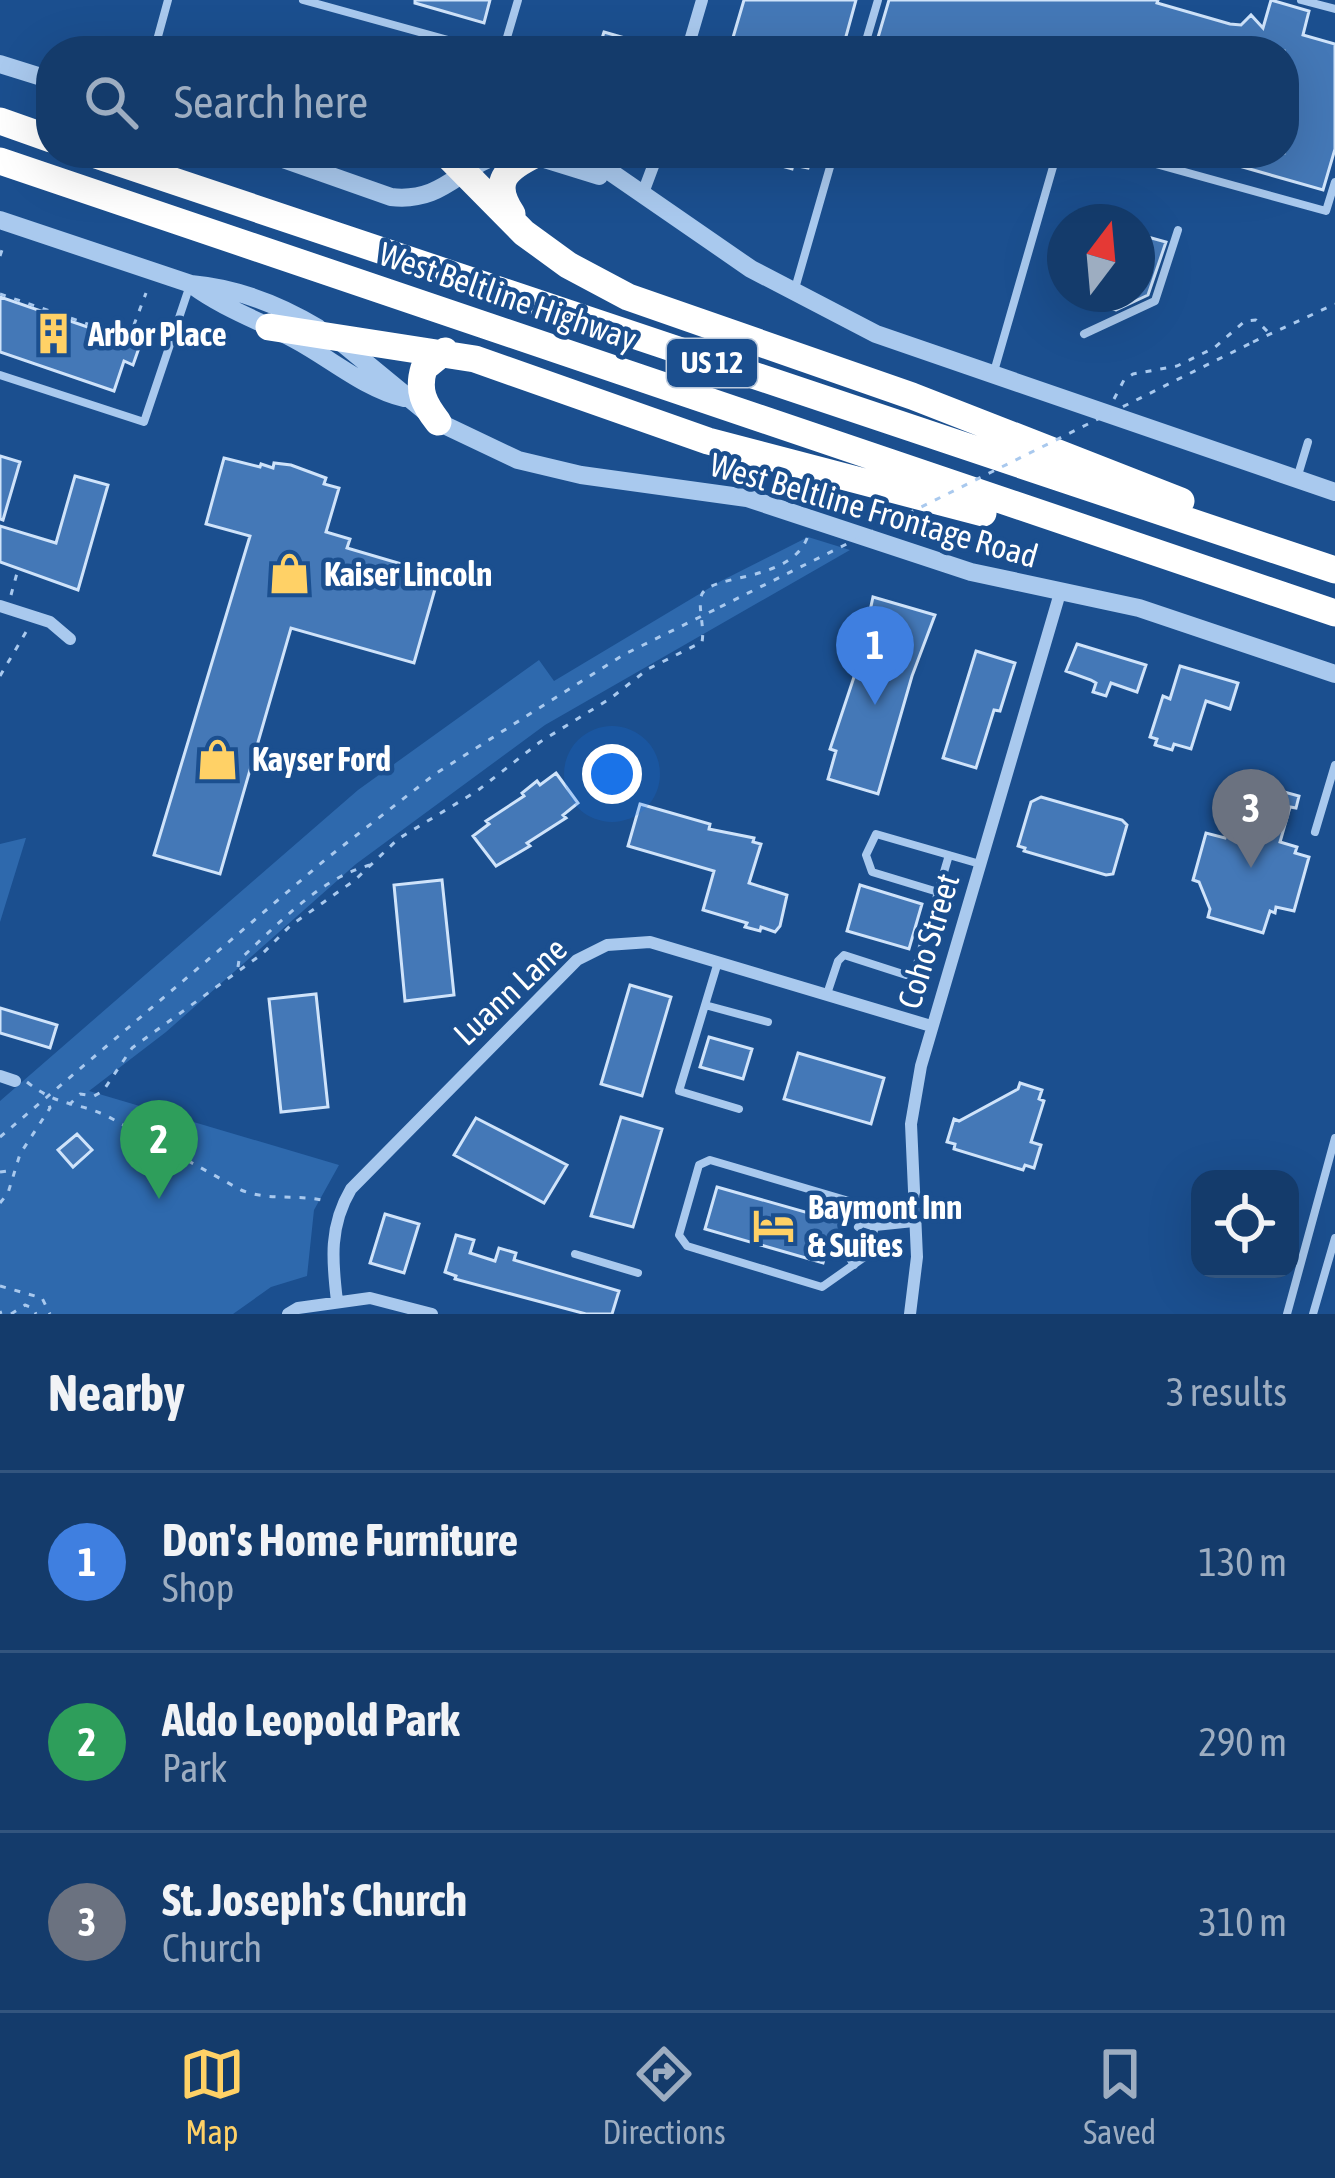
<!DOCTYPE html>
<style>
:root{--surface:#143b6b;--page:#1d4271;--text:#f1f3f6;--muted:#9dadc1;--line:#33557e;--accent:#ffd166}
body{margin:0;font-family:"Asap Condensed",sans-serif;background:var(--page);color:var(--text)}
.controls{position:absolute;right:36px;bottom:36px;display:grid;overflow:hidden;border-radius:24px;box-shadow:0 12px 48px #0002}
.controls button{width:108px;height:108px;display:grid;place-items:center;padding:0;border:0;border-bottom:3px solid var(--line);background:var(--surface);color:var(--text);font:60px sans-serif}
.compass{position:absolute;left:1047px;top:204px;width:108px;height:108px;border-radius:50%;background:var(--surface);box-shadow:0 12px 48px #0002;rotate:16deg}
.you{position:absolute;left:612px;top:774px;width:42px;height:42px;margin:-30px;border:9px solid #fff;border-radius:50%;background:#1a73e8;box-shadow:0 0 0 18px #1a73e833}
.badge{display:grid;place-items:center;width:78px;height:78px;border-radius:50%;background:var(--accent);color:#fff;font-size:39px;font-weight:700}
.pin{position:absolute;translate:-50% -99px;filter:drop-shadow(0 3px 6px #0008)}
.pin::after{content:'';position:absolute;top:63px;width:42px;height:36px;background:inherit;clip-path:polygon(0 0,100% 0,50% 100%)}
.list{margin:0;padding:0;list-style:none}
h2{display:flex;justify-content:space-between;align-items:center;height:156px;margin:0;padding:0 48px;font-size:51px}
h2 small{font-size:39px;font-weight:400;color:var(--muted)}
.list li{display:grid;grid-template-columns:78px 1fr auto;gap:36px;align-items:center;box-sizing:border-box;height:180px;padding:0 48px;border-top:3px solid var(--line)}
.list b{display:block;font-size:45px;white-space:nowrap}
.list p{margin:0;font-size:39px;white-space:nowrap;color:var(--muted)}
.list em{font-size:39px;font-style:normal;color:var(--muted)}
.icon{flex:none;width:66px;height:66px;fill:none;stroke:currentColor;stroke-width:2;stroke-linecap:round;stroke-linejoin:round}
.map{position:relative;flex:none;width:1335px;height:1314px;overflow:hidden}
.search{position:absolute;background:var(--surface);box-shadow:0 12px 48px #0002;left:36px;right:36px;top:36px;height:132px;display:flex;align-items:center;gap:30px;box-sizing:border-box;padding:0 42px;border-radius:48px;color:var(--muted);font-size:45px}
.sheet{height:696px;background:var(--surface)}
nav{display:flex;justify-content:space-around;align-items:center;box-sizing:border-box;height:168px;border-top:3px solid var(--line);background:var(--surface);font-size:33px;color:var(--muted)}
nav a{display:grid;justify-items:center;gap:6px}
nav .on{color:var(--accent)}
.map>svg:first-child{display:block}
</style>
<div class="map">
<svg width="1335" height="1314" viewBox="0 0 1335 1314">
<rect width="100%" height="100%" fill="#1b4f8f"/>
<path fill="#2e69ad" d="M808,537L850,550L545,725L356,864L166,1032L89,1091L339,1165L314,1210L307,1276L271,1287L233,1314H0V1101L358,790L539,660L554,681L721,581Z
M25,838H26L0,922V844Z"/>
<path fill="#4478b7" stroke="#cfe3fa" stroke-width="3" d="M415,0H490L484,23L415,3Z
M744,0H856L842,51H729Z
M889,0H1158L1157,3L1230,24L1241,25L1251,15L1263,28L1271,0L1309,11L1303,35L1335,44V149L1323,190L1204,156L1205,153H1284V51H874Z
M604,32L659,48V51H598Z
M747,153H813L808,168L793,165L792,169L747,156Z
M1137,234L1166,242L1148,295L1116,310L1103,306L1105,299L1100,294H1137Z
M0,297L140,345L133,365L124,361L114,391L0,352Z
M0,456L20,462L3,520L0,519Z
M224,458L260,467L261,464L273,468L274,463L291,465L326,478L324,484L339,488L326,532L350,539L347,548L439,575L414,663L291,628L220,874L154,855L250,536L206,524Z
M75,476L108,485L78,590L0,562V526L56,543Z
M873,597L935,615L912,676L878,794L828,779L836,751L830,749L859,662Z
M1077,644L1146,665L1137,692L1111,683L1106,696L1093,692L1096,683L1091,680L1066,671Z
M976,651L1015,663L1000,711L994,710L976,768L943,758Z
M1180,666L1238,683L1230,709L1206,701L1191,749L1174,744L1172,750L1155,745L1157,739L1150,737L1163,696L1170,699Z
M556,773L578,803L563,815L566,818L527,843L530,846L496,866L473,836L489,824L486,821L524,796L522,793L537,781L540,785Z
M1255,784L1299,796L1296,808L1290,807L1280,842L1297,847L1295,853L1309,857L1294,911L1276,907L1275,913L1270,911L1263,933L1208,917L1210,909L1199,882L1193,880L1206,833L1225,838L1228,828L1251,835L1258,811L1248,809Z
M1041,797L1122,820L1127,825L1113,874L1106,875L1024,851L1025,848L1018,846L1031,802Z
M640,804L710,824L709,829L754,838L753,842L761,844L749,883L787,895L780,926L775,932L761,927L760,931L745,927L747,923L703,910L714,871L628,846Z
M442,880L454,995L405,1001L394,885Z
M860,885L922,904L909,949L847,931Z
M630,985L671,997L642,1096L601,1084Z
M316,994L328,1107L281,1112L269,999Z
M0,1008L57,1025L50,1048L0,1033Z
M709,1037L752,1049L743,1079L700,1067Z
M798,1053L884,1078L871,1124L784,1099Z
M1020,1083L1042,1090L1039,1099L1044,1101L1031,1142L1041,1145L1034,1168L1025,1165L1023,1170L954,1149L955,1144L947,1142L954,1119L959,1121L1018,1089Z
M621,1117L662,1129L633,1227L591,1216Z
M476,1118L567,1165L544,1203L454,1155Z
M77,1134L92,1150L73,1167L58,1150Z
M717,1187L844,1223L839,1238L831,1235L823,1263L705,1229Z
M385,1214L419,1224L404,1273L370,1263Z
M456,1235L474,1240L470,1253L495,1261L499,1248L516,1253L514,1260L619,1291L612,1314H586L455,1279L456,1276L445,1272Z"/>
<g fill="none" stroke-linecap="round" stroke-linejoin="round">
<path stroke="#a9c9ee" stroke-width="3" stroke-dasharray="6 9" stroke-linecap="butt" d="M0,256L4,244
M0,294L129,338L146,293
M132,336L157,344
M1253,342L1335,304
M1114,399L1124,380L1133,374L1177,366L1214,348L1245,321L1256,320L1270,334
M11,595L17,573
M0,676L26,632
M238,967L239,960C278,925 318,879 370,865
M27,1082C58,1107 75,1101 107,1116L241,1190C270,1202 300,1193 329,1202
M69,1105L80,1094L94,1096L103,1091L132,1048L262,954L290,926L355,880L398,839L477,791L540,742L611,698L648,669L702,642C705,627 697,606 702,594C713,573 791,583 808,536
M0,1137L326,859L435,774L623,655L720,607
M0,1172L14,1170
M0,1203L8,1193L20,1154L50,1108L47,1099
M0,1286L42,1298L50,1314
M0,1311L1,1314
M11,1314L25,1305L33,1308L36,1314"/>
<path stroke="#a9c9ee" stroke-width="8" d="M303,0L488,51
M1301,0L1335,9
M154,51L168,0
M503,51L518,0
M863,51L878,0
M1116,153L1326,211L1335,182
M794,292L834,153
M1084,334L1155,301L1178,230
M0,375L144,422L189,288
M993,375L1057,153
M1298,475L1308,442
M1315,832L1335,765
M938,892L872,872L866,855L876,834L980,864
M718,962L679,1091L739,1109
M827,994L838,961L844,955L906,975L914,974L949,855
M705,1005L768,1022
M858,1227L862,1223L875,1227L866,1256L822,1287L687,1246L679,1235L699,1165L710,1160L866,1206L875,1227L914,1223
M852,1244L849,1257L854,1265
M575,1254L638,1273
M1287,1314L1335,1138
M1313,1314L1335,1238"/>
<path stroke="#a9c9ee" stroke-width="12" d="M687,51L702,0
M643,193L658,153
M0,606L50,622L70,639
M0,1076L15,1081
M337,1301C332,1260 329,1226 351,1189L577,960L607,945L650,942L931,1026
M288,1314L298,1308L370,1298L432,1314
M910,1314L917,1257L911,1124L921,1066L1060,593"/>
<path stroke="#a9c9ee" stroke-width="18" d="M0,64L51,80
M266,153L391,197C444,203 459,166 504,153
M576,153L596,162L751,269L876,334L1335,492
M528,154L599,176
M0,220L191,284C235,288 280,305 318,328
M192,285C223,308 260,321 294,339C330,358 365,389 404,398
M342,343L438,422L518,460L581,475L747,498L971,572L1139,608L1335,674"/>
<path stroke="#fff" stroke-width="27" d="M0,121L51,139
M90,153L1335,570
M445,153L524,233L568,265L628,297L912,396L1181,501
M0,161L1335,613
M512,214C491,182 505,169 536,154
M269,327L475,359L708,441L983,513
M438,422C424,404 417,391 424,368L445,351"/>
<path stroke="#a9c9ee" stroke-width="3" stroke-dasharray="6 9" stroke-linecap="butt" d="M720,607L1253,342"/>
</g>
<defs>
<symbol id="building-bare" viewBox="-9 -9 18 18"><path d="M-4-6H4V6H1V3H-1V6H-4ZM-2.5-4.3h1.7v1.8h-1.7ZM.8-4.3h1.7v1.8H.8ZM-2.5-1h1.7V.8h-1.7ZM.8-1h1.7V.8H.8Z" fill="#ffd166" stroke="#1b4f8f" stroke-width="2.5" paint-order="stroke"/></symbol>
<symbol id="shop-bare" viewBox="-9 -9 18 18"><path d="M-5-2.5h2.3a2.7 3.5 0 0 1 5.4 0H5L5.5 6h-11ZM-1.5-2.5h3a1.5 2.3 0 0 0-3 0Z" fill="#ffd166" stroke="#1b4f8f" stroke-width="2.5" paint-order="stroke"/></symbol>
<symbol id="hotel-bare" viewBox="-9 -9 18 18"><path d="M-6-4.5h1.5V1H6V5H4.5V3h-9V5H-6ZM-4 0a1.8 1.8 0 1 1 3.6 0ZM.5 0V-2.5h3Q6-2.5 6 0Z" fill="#ffd166" stroke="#1b4f8f" stroke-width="2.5" paint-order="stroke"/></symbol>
</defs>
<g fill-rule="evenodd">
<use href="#building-bare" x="24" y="304" width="59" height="59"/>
<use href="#shop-bare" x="260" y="544" width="59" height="59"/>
<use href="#shop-bare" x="188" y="730" width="59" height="59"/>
<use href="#hotel-bare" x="744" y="1196" width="59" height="59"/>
</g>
<g text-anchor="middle" stroke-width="9" stroke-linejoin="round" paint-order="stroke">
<rect fill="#1b4f8f" stroke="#bbcadd" stroke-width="3" x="667" y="339" width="90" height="48" rx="9"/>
<g font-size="30" font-weight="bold" fill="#fff">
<text x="712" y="373">US 12</text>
</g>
<g font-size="33" fill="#fff" stroke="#1b4f8f">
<text transform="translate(508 296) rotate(19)" y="12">West Beltline Highway</text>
<text transform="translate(874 510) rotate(16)" y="12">West Beltline Frontage Road</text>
<text transform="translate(928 941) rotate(-73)" y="12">Coho Street</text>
<text transform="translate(510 991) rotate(-43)" y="12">Luann Lane</text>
</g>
<g font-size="33" font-weight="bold" fill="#fff" stroke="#1b4f8f" text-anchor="start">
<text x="88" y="346">Arbor Place</text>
<text x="324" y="586">Kaiser Lincoln</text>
<text x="252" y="771">Kayser Ford</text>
<text x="808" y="1219">Baymont Inn<tspan x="808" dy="38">&amp; Suites</tspan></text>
</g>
</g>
</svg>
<div class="controls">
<button><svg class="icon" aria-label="locate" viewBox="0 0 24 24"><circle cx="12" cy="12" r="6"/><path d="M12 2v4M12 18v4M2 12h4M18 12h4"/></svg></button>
</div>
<svg class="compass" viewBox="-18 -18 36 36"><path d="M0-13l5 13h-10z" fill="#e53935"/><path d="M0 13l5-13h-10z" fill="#9dadc1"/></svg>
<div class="you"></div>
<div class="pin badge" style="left:875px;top:705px;background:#3f7fe0">1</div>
<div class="pin badge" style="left:159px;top:1199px;background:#2e9e5b">2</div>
<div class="pin badge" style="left:1251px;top:868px;background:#6b7280">3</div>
<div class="search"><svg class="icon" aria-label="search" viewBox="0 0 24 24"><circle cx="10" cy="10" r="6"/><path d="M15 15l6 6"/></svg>Search here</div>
</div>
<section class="sheet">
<h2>Nearby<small>3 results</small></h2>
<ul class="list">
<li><span class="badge" style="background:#3f7fe0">1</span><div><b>Don's Home Furniture</b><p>Shop</p></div><em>130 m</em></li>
<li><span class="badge" style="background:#2e9e5b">2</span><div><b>Aldo Leopold Park</b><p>Park</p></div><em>290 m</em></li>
<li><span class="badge" style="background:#6b7280">3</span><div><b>St. Joseph's Church</b><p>Church</p></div><em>310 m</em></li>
</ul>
</section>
<nav>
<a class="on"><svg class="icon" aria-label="map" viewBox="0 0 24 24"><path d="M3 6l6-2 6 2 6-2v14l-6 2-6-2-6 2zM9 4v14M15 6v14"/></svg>Map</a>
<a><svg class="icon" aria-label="directions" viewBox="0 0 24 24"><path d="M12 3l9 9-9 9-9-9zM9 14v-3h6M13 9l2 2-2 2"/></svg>Directions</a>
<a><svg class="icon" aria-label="saved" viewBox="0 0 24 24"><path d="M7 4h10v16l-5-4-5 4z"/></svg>Saved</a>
</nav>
